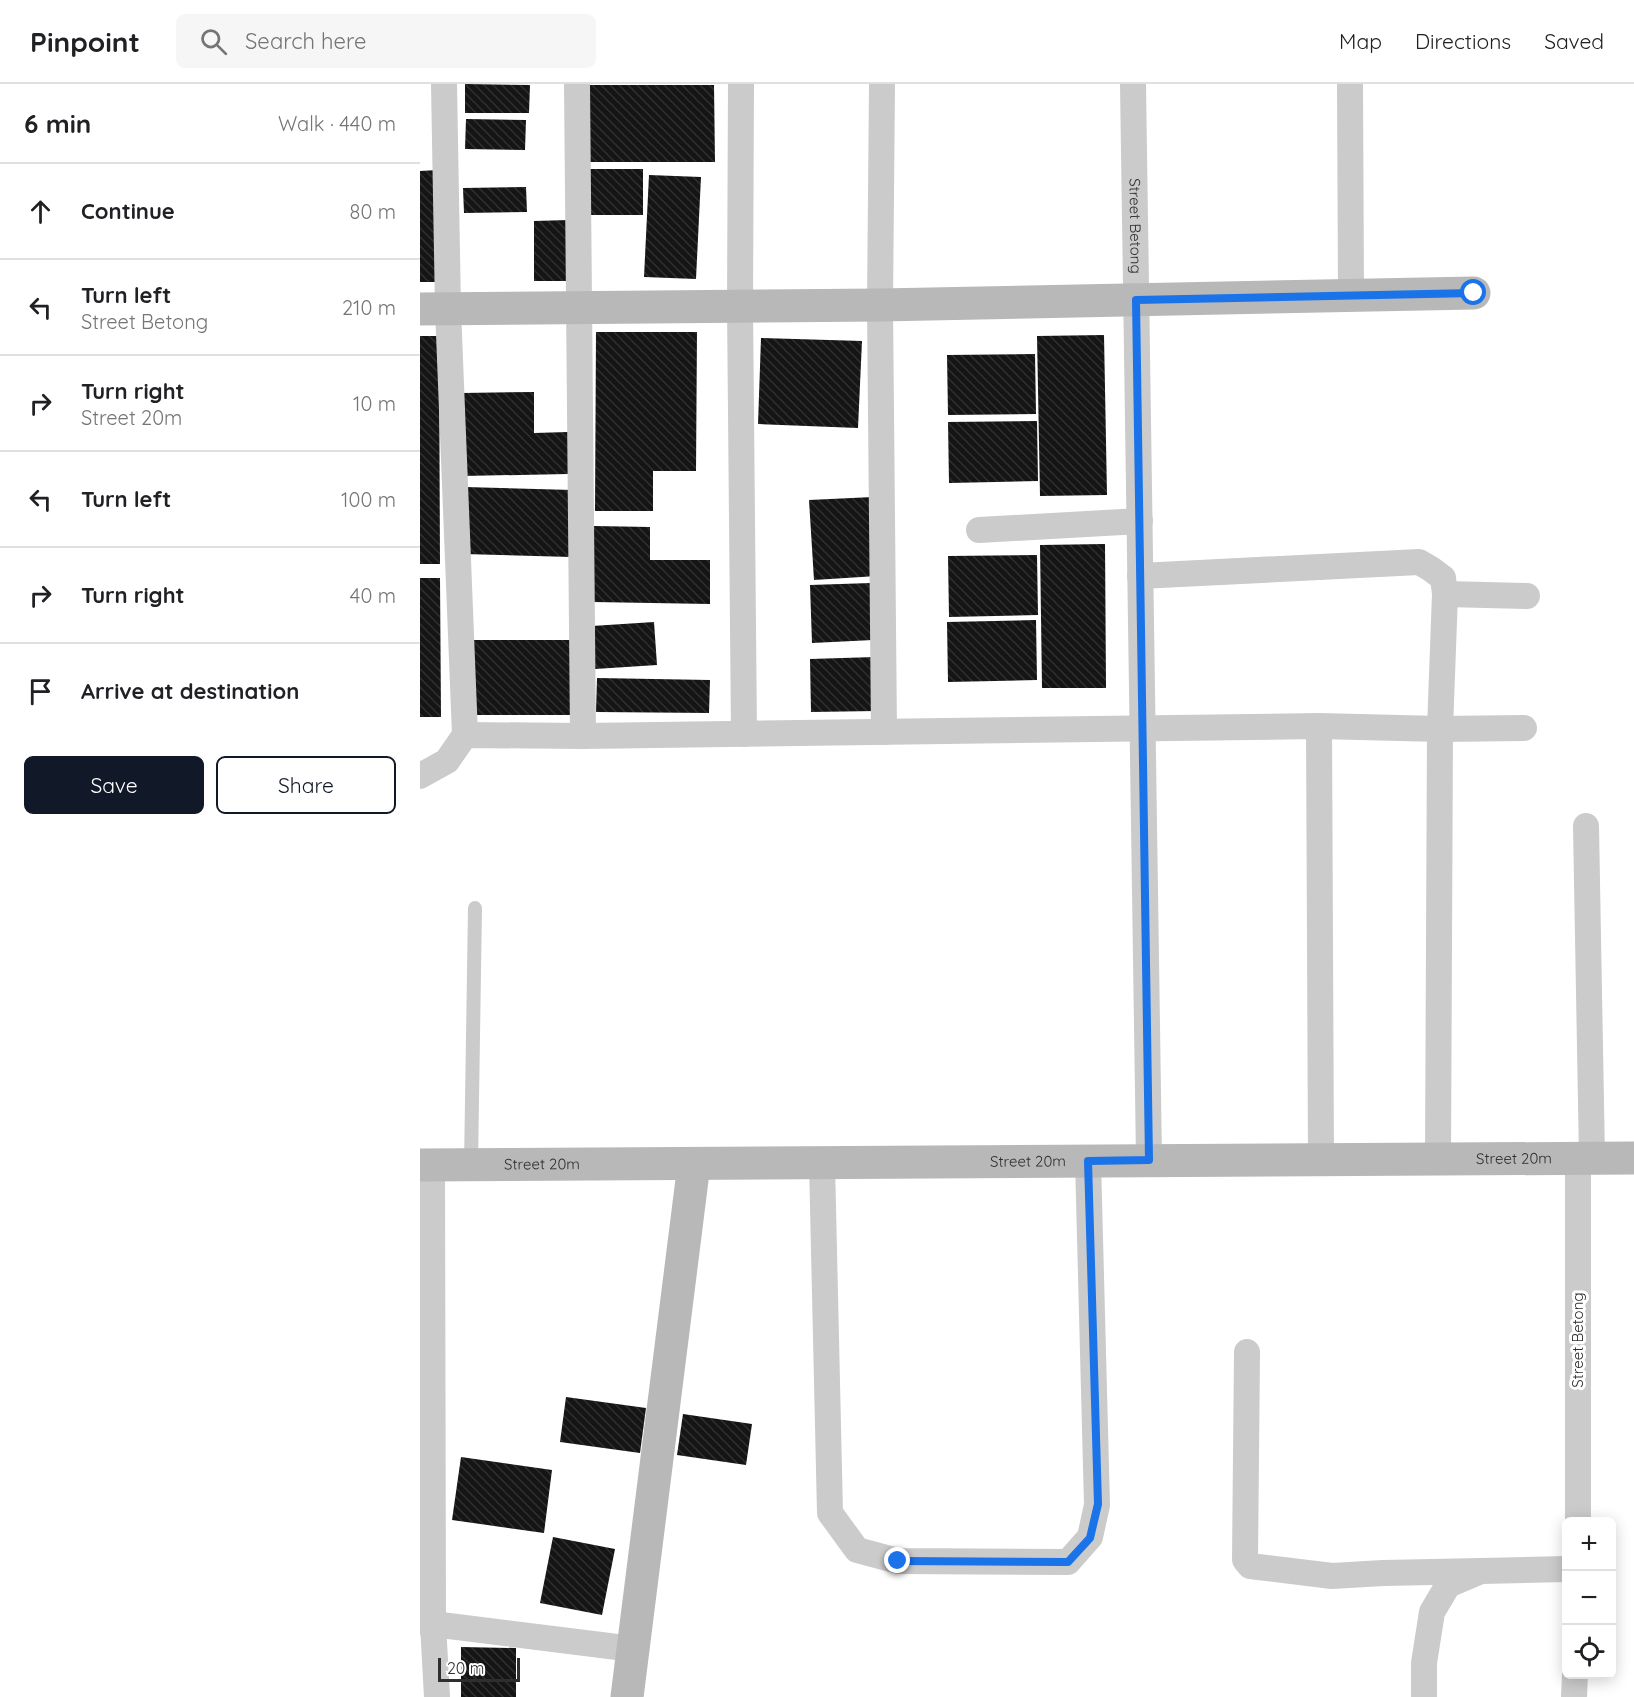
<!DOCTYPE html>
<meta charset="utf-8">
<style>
:root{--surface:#fff;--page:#f6f6f6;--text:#202124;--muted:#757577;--line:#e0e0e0;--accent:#111827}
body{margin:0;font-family:Quicksand,sans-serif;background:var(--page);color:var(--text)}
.controls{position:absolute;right:18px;bottom:18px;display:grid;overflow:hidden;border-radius:9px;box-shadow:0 3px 15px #0003}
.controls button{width:54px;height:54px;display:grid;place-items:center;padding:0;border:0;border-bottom:2px solid var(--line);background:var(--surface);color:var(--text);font:30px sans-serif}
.scale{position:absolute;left:18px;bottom:15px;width:82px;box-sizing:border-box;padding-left:6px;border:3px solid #2e2e2e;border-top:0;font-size:16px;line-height:21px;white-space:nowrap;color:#2e2e2e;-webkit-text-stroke:4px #fff;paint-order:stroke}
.stop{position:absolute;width:18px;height:18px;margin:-14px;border:4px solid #1a73e8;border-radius:50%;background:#fff}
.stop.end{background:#1a73e8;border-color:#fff;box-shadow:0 2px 6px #0008}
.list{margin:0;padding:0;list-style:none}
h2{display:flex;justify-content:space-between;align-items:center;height:78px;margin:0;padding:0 24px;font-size:26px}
h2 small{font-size:20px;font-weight:400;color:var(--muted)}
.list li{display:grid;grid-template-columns:39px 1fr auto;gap:18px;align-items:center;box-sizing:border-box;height:96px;padding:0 24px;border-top:2px solid var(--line)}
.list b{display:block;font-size:22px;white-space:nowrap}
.list p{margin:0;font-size:20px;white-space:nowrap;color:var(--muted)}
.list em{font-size:20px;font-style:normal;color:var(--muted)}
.actions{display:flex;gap:12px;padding:18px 24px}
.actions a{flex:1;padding:14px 0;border:2px solid var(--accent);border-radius:9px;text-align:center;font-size:21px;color:var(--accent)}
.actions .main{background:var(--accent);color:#fff}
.icon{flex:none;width:33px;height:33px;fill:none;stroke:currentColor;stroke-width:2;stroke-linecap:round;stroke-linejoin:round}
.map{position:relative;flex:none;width:1214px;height:1613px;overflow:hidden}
header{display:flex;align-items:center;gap:36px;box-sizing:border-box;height:84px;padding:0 30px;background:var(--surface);border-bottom:2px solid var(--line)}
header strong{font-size:28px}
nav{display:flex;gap:33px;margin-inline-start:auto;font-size:21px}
.search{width:420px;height:54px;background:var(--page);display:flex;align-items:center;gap:15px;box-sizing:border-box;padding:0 21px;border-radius:9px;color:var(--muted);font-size:22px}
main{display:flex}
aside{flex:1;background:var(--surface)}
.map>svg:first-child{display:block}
</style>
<header>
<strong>Pinpoint</strong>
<div class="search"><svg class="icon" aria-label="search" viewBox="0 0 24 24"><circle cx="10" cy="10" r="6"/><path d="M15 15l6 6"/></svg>Search here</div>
<nav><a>Map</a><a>Directions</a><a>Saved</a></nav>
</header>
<main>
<aside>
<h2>6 min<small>Walk · 440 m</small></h2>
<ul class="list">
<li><svg class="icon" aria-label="ahead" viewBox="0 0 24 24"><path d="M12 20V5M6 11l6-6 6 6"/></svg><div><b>Continue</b></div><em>80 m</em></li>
<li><svg class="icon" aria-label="left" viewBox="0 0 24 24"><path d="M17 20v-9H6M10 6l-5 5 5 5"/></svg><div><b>Turn left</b><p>Street Betong</p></div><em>210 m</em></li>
<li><svg class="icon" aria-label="right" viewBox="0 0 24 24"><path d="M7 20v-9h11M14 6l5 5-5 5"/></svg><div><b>Turn right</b><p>Street 20m</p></div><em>10 m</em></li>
<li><svg class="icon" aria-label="left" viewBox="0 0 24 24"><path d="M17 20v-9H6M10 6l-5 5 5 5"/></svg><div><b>Turn left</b></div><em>100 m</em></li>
<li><svg class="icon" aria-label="right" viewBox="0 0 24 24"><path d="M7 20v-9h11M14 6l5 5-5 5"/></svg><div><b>Turn right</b></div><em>40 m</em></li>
<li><svg class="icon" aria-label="arrive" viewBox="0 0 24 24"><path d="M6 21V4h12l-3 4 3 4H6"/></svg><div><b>Arrive at destination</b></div></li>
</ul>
<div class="actions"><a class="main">Save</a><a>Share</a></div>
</aside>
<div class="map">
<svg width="1214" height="1613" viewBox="0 0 1214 1613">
<defs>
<pattern id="building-back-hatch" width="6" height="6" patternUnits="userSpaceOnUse" patternTransform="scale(1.5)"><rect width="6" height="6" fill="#151515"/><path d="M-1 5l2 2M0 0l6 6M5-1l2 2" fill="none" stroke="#2f2f2f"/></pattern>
</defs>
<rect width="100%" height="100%" fill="#fff"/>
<path fill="url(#building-back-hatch)" d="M45,0L110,1L109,29H45Z
M170,1H294L295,78H170Z
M46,35L106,36L105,66L45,65Z
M167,85H223V131H166Z
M18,86V198H0V87Z
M229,91L281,93L276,195L224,193Z
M106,103L107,128L44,129L43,104Z
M149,136V197H114V137Z
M176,248H277L276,387H233V427H175Z
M684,251L687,411L620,412L617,252Z
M0,252H19L20,480H0Z
M341,254L442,257L438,344L338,340Z
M615,270L616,330L528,331L527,271Z
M114,308V349L148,348V390L43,392L42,309Z
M617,337L618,397L529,399L528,338Z
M45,403L153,406L151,473L43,470Z
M453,413L457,492L394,496L389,416Z
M174,442L230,443V476H290V520L173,518Z
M685,460L686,604H622L620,461Z
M617,471L618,531L529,533L528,472Z
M0,494H20L21,633H0Z
M451,499L453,556L392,559L390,501Z
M616,536L617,596L528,598L527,538Z
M234,538L237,581L175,585L172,542Z
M53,556H154V631H53Z
M455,573L456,627L391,628L390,575Z
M177,594L290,596L289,629L176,628Z
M146,1313L226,1324L220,1369L140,1358Z
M263,1330L332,1340L326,1381L257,1371Z
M41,1373L132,1386L124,1449L32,1436Z
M133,1453L195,1465L182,1531L120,1519Z
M41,1563L96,1564V1613H41Z"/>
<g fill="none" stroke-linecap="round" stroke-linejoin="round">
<path stroke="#cbcbcb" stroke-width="14" d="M51,1081L55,824"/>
<g stroke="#cbcbcb" stroke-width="26">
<path d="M24,0L28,225L45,651"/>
<path d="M157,0L163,652"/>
<path d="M321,0L320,222L324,650"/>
<path d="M462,0L460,221L464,648"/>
<path id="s1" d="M713,0L729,1076"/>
<path d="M930,0L931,210"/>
<path d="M559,446L720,437"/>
<path d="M720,492L999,478L1011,485L1023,494L1025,510L1020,645L1018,1075"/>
<path d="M1025,510L1107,512"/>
<path d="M899,642L901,1076"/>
<path d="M0,692L27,677L45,651L163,652L899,642L1020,645L1104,644"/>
<path d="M1166,742L1172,1074"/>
<path d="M1158,1074V1438"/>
<path d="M402,1079L410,1429L437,1466L478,1477L648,1478L670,1453L677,1421L668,1077"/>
<path d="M12,1081L13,1540L213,1565"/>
<path d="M827,1268L825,1476L830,1482L912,1492L963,1489L1061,1487"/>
<path d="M0,1538L13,1540L17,1613"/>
<path d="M1004,1613V1579L1012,1528L1028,1501L1061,1487L1146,1485"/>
<path d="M1154,1613L1155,1590"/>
</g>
<g stroke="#b8b8b8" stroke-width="33">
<path d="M0,225L460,221L1054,209"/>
<path id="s2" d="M0,1081L1214,1074"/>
<path d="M207,1613L274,1080"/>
</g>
</g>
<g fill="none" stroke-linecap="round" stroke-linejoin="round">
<path stroke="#1a73e8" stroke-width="8" d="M478,1477L648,1478L670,1454L678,1420L668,1077L729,1076L716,216L1054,209"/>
</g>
<g text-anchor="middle" stroke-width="6" stroke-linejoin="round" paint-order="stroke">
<g font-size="15" fill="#2e2e2e" stroke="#fff">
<text dy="5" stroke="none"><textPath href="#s1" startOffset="142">Street Betong</textPath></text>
<text dy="5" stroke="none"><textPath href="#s2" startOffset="1094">Street 20m</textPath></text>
<text dy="5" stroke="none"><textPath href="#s2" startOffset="608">Street 20m</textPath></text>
<text dy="5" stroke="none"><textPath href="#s2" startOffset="122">Street 20m</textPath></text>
<text transform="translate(1158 1256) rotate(-90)" y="5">Street Betong</text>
</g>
</g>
</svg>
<div class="controls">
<button>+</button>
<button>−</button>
<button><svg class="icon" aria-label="locate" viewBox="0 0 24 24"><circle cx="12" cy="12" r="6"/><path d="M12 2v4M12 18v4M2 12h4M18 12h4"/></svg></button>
</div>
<div class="scale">20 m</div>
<div class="stop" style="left:1054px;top:209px"></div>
<div class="stop end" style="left:478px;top:1477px"></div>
</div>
</main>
